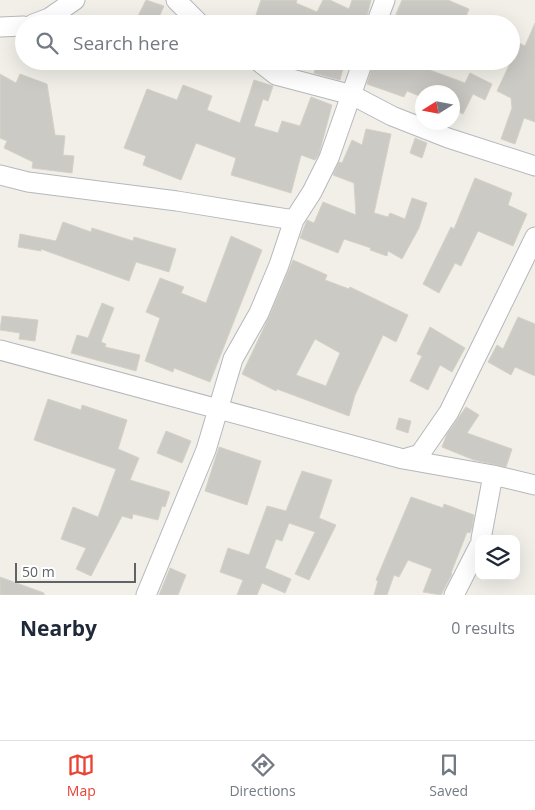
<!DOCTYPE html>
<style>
:root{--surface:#fff;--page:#f6f6f7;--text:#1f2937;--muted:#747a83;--line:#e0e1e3;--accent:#ea4335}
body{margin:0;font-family:"Open Sans",sans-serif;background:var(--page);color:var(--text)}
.controls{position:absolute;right:15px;bottom:15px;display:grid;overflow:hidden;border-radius:10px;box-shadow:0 5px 20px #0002}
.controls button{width:45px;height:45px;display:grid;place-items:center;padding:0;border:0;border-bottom:1px solid var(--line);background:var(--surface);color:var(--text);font:25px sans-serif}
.compass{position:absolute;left:415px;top:85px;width:45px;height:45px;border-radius:50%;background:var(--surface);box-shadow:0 5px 20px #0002;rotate:259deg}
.scale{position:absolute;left:15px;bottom:12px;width:121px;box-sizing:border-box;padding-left:5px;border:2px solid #5f6368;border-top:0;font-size:14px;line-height:18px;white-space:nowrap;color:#5f6368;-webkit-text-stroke:4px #fff;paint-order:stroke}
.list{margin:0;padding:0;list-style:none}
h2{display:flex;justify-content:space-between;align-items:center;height:65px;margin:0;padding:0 20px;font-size:21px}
h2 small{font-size:16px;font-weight:400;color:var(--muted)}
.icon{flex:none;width:28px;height:28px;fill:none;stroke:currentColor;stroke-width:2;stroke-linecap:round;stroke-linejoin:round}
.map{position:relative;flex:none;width:535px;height:595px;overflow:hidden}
.search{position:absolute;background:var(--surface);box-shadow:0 5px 20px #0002;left:15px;right:15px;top:15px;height:55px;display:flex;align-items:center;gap:12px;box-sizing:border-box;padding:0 18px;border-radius:28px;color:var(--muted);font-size:19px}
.sheet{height:145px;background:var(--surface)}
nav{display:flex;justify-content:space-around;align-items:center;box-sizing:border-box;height:70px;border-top:1px solid var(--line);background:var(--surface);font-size:14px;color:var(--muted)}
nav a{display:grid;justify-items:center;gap:2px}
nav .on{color:var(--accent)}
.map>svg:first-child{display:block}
</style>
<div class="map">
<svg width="535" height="595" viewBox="0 0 535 595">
<rect width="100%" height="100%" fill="#f1efe8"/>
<path fill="#cccac5" stroke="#d6d1c6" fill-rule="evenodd" d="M146,0L164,6L156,24H134Z
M261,0H297L296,3L317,12L323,0H330L349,9L352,0H371L365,24H253Z
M402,0H448L469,9L463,24H392Z
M535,23V122L524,118L515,144L501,139L512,108L511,98L497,91L511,61V39L525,46Z
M318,61H345L340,80L314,73Z
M374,61H418L416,65L465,83L470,73L492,84L485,100L473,94L463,114L452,108V92H422V97L407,91L404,97L367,84Z
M0,74L16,83L20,74L47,84L55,135L65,136L63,155L74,156L72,173L32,168L33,162L4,148L7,141L0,138Z
M254,80L273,86L268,101L263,99L254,126L278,133L282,121L300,126L311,97L332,105L319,154L315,160L301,155L291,193L231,175L236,158L196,143L181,180L143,165L146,156L124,148L147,89L177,100L183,85L212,96L207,110L240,123Z
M366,129L391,134L374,213L388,217L390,213L405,219L412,198L427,203L419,228L402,259L388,251L387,256L370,250L371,248L344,239L338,253L300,238L307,220L314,223L323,202L356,215L354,183L333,175L339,162L342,163L352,140L362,145Z
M415,138L427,143L422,158L410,153Z
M475,178L512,193L508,205L527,214L513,246L478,231L461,266L455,263L439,293L423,284L451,227L454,229Z
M63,222L91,232L92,228L133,241L134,237L176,249L169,272L136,262L129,281L41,249V251L18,247L20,234L56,241Z
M231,236L262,250L210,382L174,368L173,372L145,361L160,318L146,312L160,278L184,287L181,293L206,303Z
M293,260L327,275L325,280L349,289L350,287L408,315L396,342L383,335L355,395L349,416L277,389L276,391L242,374L269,317ZM315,339L340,353L326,386L296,375Z
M102,303L114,308L101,342L106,344L105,347L140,355L136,371L71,353L77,335L88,338Z
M2,316L38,320L35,341L19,339L20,333L0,330Z
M518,317L535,324V376L515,367L511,375L488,362L497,345L503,349Z
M430,327L465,348L452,372L440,365L428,390L410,381L422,356L417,354Z
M48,399L81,410L82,405L127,420L118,449L139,458L130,480L170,492L165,507L162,506L158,520L133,514L132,519L122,516L91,576L76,569L86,548L61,539L73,507L98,517L116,469L34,440Z
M466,407L479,415L467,433L512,449L506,467L474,460L442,447L447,434Z
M399,418L411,421L408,433L396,429Z
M166,431L191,441L182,463L157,453Z
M219,447L261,461L247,505L205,491Z
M302,471L332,480L319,518L336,525L309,580L295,574L315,532L289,523L282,541L276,539L265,568L291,579L285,593L262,583L257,595H237L243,580L220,572L228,548L249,555L267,506L286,511Z
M411,497L443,508L444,504L474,515L472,528L470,533L467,532L451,573L452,574L441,595L423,592L432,569L408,560L399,577L394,575L387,595H374L378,581L376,580Z
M170,568L186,575L178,595H159Z
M0,577L44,593V595H0Z"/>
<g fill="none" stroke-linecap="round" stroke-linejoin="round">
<defs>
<path id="minor" d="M176,0L200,24
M33,24L49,18L75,0
M376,24L385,0
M0,27L24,26
M258,61L276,75L352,95L392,116L448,138L535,166
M0,175L28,182L177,201L294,220
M0,350L403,459L493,475L535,485
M403,459L420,454L449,412L535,237
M481,539L493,475
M146,595L206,450L233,359L259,313L279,265L294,220L312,192L329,158L363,61
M454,595L479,546"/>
</defs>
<use href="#minor" stroke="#b5b8bc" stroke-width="21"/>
<use href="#minor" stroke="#fff" stroke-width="19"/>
</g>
</svg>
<div class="controls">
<button><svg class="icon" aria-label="layers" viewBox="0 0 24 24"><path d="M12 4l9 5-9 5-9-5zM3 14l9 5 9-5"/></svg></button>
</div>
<svg class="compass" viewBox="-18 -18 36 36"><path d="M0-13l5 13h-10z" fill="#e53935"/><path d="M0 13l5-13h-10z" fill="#747a83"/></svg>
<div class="scale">50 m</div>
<div class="search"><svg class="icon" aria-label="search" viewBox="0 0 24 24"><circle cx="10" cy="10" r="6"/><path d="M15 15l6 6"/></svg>Search here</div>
</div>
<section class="sheet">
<h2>Nearby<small>0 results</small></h2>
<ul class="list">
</ul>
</section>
<nav>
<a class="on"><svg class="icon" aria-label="map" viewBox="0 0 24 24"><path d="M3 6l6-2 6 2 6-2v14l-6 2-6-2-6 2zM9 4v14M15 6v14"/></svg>Map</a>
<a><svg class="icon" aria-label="directions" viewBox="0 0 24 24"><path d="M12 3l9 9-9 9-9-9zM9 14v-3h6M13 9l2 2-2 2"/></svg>Directions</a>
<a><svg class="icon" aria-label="saved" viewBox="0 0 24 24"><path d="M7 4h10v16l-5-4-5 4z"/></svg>Saved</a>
</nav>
